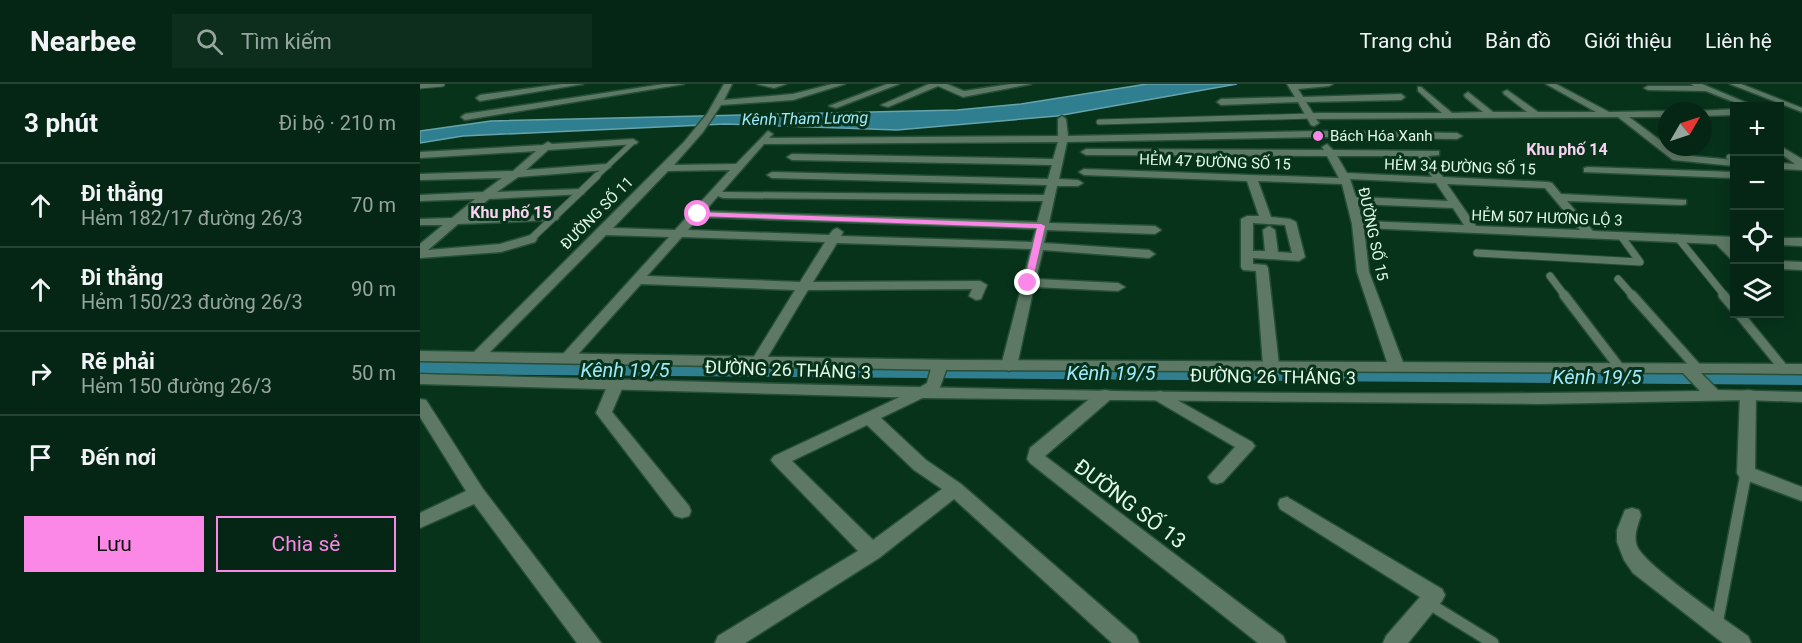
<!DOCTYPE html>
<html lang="vi">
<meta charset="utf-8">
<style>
:root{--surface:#052614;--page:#0e2e1d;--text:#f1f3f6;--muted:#97a5a0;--line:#264334;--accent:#fb87e6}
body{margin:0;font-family:Roboto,sans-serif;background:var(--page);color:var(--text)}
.controls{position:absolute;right:18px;top:18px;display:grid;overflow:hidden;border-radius:0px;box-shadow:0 3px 15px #0003}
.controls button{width:54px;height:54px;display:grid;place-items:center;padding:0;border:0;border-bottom:2px solid var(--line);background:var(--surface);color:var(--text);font:30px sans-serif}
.compass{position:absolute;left:1238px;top:18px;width:54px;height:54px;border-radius:50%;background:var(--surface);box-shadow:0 3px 15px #0003;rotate:51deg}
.stop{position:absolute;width:18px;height:18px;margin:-14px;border:4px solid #fb87e6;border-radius:50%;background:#fff}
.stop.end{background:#fb87e6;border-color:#fff;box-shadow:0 2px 6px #0008}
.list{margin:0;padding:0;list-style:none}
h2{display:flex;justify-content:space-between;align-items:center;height:78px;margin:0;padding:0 24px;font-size:26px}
h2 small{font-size:20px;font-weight:400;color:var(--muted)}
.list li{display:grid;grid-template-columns:39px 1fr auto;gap:18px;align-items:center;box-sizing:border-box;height:84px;padding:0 24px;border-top:2px solid var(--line)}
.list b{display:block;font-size:22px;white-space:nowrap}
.list p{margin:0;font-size:20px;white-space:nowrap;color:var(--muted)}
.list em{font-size:20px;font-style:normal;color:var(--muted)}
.actions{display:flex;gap:12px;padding:18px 24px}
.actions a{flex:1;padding:14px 0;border:2px solid var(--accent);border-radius:0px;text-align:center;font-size:21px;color:var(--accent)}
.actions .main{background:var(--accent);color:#111}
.icon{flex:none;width:33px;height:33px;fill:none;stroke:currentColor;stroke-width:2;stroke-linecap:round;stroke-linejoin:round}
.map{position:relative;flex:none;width:1382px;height:559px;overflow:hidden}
header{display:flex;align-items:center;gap:36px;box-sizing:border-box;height:84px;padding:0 30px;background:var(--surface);border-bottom:2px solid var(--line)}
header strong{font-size:28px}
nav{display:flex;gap:33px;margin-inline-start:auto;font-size:21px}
.search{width:420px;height:54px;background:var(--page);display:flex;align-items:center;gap:15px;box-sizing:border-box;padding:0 21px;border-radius:0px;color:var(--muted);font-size:22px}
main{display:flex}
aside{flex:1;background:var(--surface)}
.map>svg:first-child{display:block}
</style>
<header>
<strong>Nearbee</strong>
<div class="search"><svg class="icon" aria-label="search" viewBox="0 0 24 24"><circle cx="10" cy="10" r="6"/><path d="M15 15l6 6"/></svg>Tìm kiếm</div>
<nav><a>Trang chủ</a><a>Bản đồ</a><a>Giới thiệu</a><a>Liên hệ</a></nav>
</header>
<main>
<aside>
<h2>3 phút<small>Đi bộ · 210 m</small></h2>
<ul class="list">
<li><svg class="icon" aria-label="ahead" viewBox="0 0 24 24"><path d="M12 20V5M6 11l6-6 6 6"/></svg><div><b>Đi thẳng</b><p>Hẻm 182/17 đường 26/3</p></div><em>70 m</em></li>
<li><svg class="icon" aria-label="ahead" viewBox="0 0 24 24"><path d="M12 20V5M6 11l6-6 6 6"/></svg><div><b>Đi thẳng</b><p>Hẻm 150/23 đường 26/3</p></div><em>90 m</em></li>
<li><svg class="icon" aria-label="right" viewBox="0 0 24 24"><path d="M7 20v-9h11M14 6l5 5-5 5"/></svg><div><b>Rẽ phải</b><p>Hẻm 150 đường 26/3</p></div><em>50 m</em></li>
<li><svg class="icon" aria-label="arrive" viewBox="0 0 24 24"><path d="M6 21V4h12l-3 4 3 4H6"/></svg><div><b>Đến nơi</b></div></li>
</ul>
<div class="actions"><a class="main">Lưu</a><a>Chia sẻ</a></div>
</aside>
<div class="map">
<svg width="1382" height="559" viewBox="0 0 1382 559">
<rect width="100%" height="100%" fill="#07331b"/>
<path fill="#307f90" stroke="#66a4ab" stroke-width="1.5" d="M727,0H817L637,32L477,46L305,40L43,52L0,59V47L71,37L537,26L601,20Z"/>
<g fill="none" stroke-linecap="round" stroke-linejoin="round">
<path fill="#307f90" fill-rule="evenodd" d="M0,278L1382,289V301L0,290Z"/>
<defs>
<path id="service-far3" d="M0,2L22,0
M679,38L890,32
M1309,73L1314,77
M176,93L213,58"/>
<path id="service-far2" d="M1258,154L1305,212
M111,155L177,92
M1057,169L1220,178L1201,152
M1130,192L1145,212
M1198,195L1213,212"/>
<path id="service-far1" d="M1144,211L1199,283
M1212,211L1278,285
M1303,211L1314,224
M1319,230L1364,285"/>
<path id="service" d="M1008,519L1073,559
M1297,540L1326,389"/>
<path id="minor" d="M142,0H163L60,17L56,14L60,11Z
M244,0H264L45,36L41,33L45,30Z
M304,0H312L304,16L373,10L412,0H425L373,16L301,21L283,48L254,81L316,80L348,47L353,50L349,54L638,52V35L642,32L646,35L648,52L900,47L1037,49L1042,52L1037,55L900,53L647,58L639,95L658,96L663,99L658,102H637L629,139L735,142L741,146L735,150L627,146L624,159L729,166L735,170L729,174L623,166L616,195L698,199L705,203L698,207L614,203L597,282L589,287L581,282L611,165L417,159L393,198L560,197L567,201L561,215L556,216L549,212L552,205L388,206L344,279L337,284L330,279L375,206L221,200L152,277H142L140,274L142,271L249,153L186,151L63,275H53L51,272L53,269L264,58L287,30ZM638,58L633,75L372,70L367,73L372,76L632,81L628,95L352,88L347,91L352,94L627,101L624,111L302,108L344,60ZM310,86L255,146L193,144L248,87ZM298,112L303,114L623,117L617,138L285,127ZM279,133L616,145L612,158L421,152L423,148L417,144L413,146L409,151L268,146ZM262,153L405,158L380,198L227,192Z
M337,0H366L354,4Z
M467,0H479L416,24L409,22Z
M509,0H527L544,7L591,0H611L543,13L518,2L468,23L461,21Z
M867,0H913L909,2L878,5L883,13L981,10L985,13L981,16L886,18L893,29H1022L998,7V3H1001L1032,29L1063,28L1045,13L1044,11L1048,8L1073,28H1107L1084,10L1083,8L1087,6L1118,28H1176L1126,0H1136L1189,28L1247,27V33H1209L1260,71L1314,76V82L1253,76L1198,33L896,35L899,39L894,42L891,41L878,18L801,21L797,18L801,15L875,13Z
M1271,0H1282L1334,22H1324L1286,7L1228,6L1224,4L1228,2H1274Z
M1310,0H1321L1382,24V28Z
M1314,25V31L1283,32V27H1280Z
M213,55L218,58L216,60L128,66L106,86L186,80L191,83L186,86L98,93L77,108L160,105L164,106V110L69,115L47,133L133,131L139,134L137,136L38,140L8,166L80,160L111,151L117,155L115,158L81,168L0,174V160L23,141H0V135L32,134L55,115L0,117V111L63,108L82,94L0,96V90L93,87L116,67L0,74V68L123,61L128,58L132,60Z
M907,60L913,66L1019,67V71L1008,72L1023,93L1128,98L1132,99L1141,110L1266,116V120L1262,121L1147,117L1173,147L1314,153V160H1310L1314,165V175L1310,174L1296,160L944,144L949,188L984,281L976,286L968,281L937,188L932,140L922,100L838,97L851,133L870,135L876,138L885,173L879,177L833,174V180L846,181L848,184L859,281L851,286L843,281L836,187L823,186L821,183V135L827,132H839L827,97L664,91L659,88L664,85L919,94L907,72L666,71L661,68L666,65L904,66L902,63ZM917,72H998L1012,93L927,89ZM930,95L1016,99L1028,117L936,113ZM1027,100L1125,104L1160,146L1056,142ZM938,120L1033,124L1044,141L943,137ZM833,139L865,141L872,169L858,168L855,146L849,142L843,146L845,167H833Z
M1360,62L1382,75V86L1360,85V79L1375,80L1360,69Z
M1168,83L1314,88V94L1164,88V84Z
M1360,154H1382V162L1360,161Z
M1360,177L1382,178V186L1360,185Z
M520,276L528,281L519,306L461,334L506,376L541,400L716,552L719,559H692L534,415L459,474L325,559H295L298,552L438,467L354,380L351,376L354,372L497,305L507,299L512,281ZM447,341L494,386L522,405L453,456L372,377Z
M196,295L204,300L192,328L269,422L271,427L269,432L262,434L255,432L176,329L188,300Z
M685,306L691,307L693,311L691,315L625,372L863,552L866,559H838L610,379L607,375L610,364L679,307Z
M1328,306L1334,307L1336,311L1335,385L1382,403V417L1320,394L1317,389L1320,311L1322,307Z
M741,307L832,358L835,362L832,366L803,398L797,400L791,398L788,393L815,363L735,316L733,312L735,308Z
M0,315L6,316L63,405L181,559H157L54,420L0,444V429L46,407L0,333Z
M867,413L1022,505L1025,511L1022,517L988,559H963L966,552L1000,513L860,425L858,420L860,415Z
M1212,424L1219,426L1221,431C1218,441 1213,452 1217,462C1224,481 1307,537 1328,552L1331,559H1303L1213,489L1204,476L1197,458V446L1205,426Z"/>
<path id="tertiary" d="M0,267L531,276L1382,280V290L1281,289L1298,306L1382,308V318L1328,316L1119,320L503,314L0,300V290C426,302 853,315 1280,307L1263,289L531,286L0,277Z"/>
</defs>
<use href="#service-far3" stroke="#264f38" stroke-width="7"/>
<use href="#service-far2" stroke="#264f38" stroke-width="9"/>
<use href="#service-far1" stroke="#264f38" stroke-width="12"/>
<use href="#service" stroke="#264f38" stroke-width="14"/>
<use href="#minor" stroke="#264f38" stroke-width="3"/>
<use href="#tertiary" stroke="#264f38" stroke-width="3"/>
<use href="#service-far3" stroke="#5d7965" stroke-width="5"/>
<use href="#service-far2" stroke="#5d7965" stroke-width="7"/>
<use href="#service-far1" stroke="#5d7965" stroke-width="9"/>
<use href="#service" stroke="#5d7965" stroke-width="11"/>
<use href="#minor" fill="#5d7965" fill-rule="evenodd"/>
<use href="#tertiary" fill="#5d7965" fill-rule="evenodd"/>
</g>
<path fill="#fb87e6" d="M275,128L621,140L625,142L612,199L608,202L604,199L617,144L278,132Z"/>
<circle fill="#fb87e6" stroke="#07331b" stroke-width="2" cx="898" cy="52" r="6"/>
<g text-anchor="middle" stroke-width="6" stroke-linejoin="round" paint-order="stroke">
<g font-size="15" fill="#e3fae9" stroke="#07331b" text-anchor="start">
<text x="910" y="57">Bách Hóa Xanh</text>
</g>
<g font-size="15" fill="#e3fae9" stroke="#07331b">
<text transform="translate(795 78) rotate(2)" y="5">HẺM 47 ĐƯỜNG SỐ 15</text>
<text transform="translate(1040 83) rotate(2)" y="5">HẺM 34 ĐƯỜNG SỐ 15</text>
<text transform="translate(177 129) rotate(-45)" y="5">ĐƯỜNG SỐ 11</text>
<text transform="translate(1127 134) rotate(2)" y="5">HẺM 507 HƯƠNG LỘ 3</text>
<text transform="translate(953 150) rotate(78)" y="5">ĐƯỜNG SỐ 15</text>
</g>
<g font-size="16" font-style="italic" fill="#9ee9fb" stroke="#07331b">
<text transform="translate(385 34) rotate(-1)" y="6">Kênh Tham Lương</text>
</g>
<g font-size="16" font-weight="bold" fill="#fbd3f2" stroke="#07331b">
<text x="1147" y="71">Khu phố 14</text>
<text x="91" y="134">Khu phố 15</text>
</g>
<g font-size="18" fill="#e3fae9" stroke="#07331b">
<text transform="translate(368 286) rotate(2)" y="6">ĐƯỜNG 26 THÁNG 3</text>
<text transform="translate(853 293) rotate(1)" y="6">ĐƯỜNG 26 THÁNG 3</text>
</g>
<g font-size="20" font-style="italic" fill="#9ee9fb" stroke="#07331b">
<text x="205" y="293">Kênh 19/5</text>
<text x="691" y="296">Kênh 19/5</text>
<text x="1177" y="300">Kênh 19/5</text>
</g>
<g font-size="21" fill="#e3fae9" stroke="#07331b">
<text transform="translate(710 420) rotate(37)" y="7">ĐƯỜNG SỐ 13</text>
</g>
</g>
</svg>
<div class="controls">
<button>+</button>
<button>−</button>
<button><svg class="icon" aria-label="locate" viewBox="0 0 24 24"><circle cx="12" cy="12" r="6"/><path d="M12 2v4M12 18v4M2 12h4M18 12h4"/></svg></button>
<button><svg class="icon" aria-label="layers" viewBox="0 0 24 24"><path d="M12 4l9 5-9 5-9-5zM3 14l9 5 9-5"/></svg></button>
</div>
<svg class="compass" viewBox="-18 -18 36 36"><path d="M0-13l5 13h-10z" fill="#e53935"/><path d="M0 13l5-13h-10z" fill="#97a5a0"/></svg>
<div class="stop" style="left:278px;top:130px"></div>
<div class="stop end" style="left:608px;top:199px"></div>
</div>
</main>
